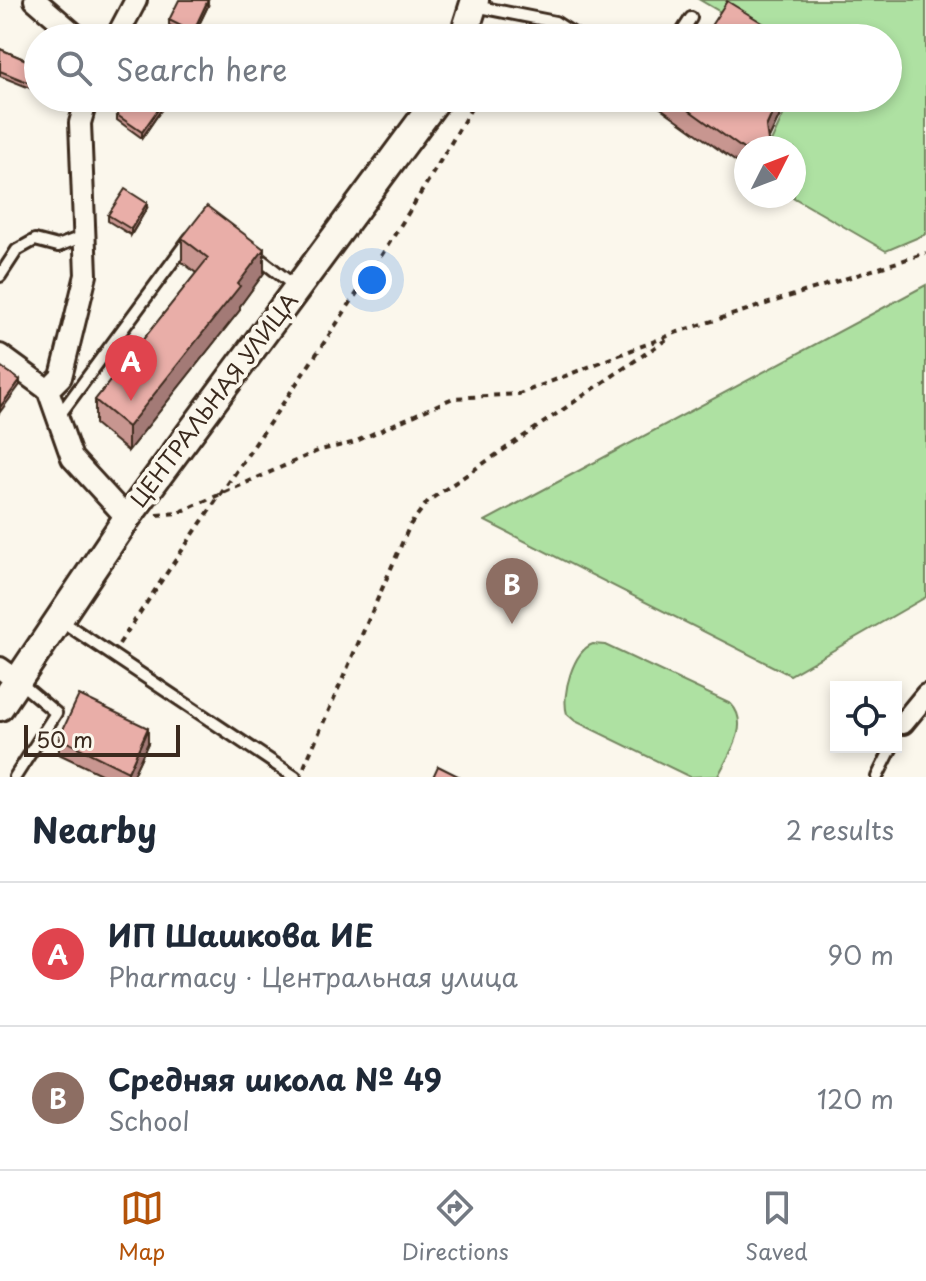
<!DOCTYPE html>
<meta charset="utf-8">
<style>
:root{--surface:#fff;--page:#f6f6f7;--text:#1f2937;--muted:#747a83;--line:#e0e1e3;--accent:#b45309}
body{margin:0;font-family:"Playpen Sans",sans-serif;background:var(--page);color:var(--text)}
.controls{position:absolute;right:24px;bottom:24px;display:grid;overflow:hidden;border-radius:0px;box-shadow:0 4px 12px #0003}
.controls button{width:72px;height:72px;display:grid;place-items:center;padding:0;border:0;border-bottom:2px solid var(--line);background:var(--surface);color:var(--text);font:40px sans-serif}
.compass{position:absolute;left:734px;top:136px;width:72px;height:72px;border-radius:50%;background:var(--surface);box-shadow:0 4px 12px #0003;rotate:48deg}
.scale{position:absolute;left:24px;bottom:20px;width:156px;box-sizing:border-box;padding-left:8px;border:4px solid #3b2a1e;border-top:0;font-size:22px;line-height:28px;white-space:nowrap;color:#3b2a1e;-webkit-text-stroke:6px #fbf7ec;paint-order:stroke}
.you{position:absolute;left:372px;top:280px;width:28px;height:28px;margin:-20px;border:6px solid #fff;border-radius:50%;background:#1a73e8;box-shadow:0 0 0 12px #1a73e833}
.badge{display:grid;place-items:center;width:52px;height:52px;border-radius:50%;background:var(--accent);color:#fff;font-size:26px;font-weight:700}
.pin{position:absolute;translate:-50% -66px;filter:drop-shadow(0 2px 4px #0008)}
.pin::after{content:'';position:absolute;top:42px;width:28px;height:24px;background:inherit;clip-path:polygon(0 0,100% 0,50% 100%)}
.list{margin:0;padding:0;list-style:none}
h2{display:flex;justify-content:space-between;align-items:center;height:104px;margin:0;padding:0 32px;font-size:34px}
h2 small{font-size:26px;font-weight:400;color:var(--muted)}
.list li{display:grid;grid-template-columns:52px 1fr auto;gap:24px;align-items:center;box-sizing:border-box;height:144px;padding:0 32px;border-top:2px solid var(--line)}
.list b{display:block;font-size:30px;white-space:nowrap}
.list p{margin:0;font-size:26px;white-space:nowrap;color:var(--muted)}
.list em{font-size:26px;font-style:normal;color:var(--muted)}
.icon{flex:none;width:44px;height:44px;fill:none;stroke:currentColor;stroke-width:2;stroke-linecap:round;stroke-linejoin:round}
.map{position:relative;flex:none;width:926px;height:777px;overflow:hidden}
.search{position:absolute;background:var(--surface);box-shadow:0 4px 12px #0003;left:24px;right:24px;top:24px;height:88px;display:flex;align-items:center;gap:20px;box-sizing:border-box;padding:0 28px;border-radius:44px;color:var(--muted);font-size:30px}
.sheet{height:392px;background:var(--surface)}
nav{display:flex;justify-content:space-around;align-items:center;box-sizing:border-box;height:112px;border-top:2px solid var(--line);background:var(--surface);font-size:22px;color:var(--muted)}
nav a{display:grid;justify-items:center;gap:4px}
nav .on{color:var(--accent)}
.map>svg:first-child{display:block}
</style>
<div class="map">
<svg width="926" height="777" viewBox="0 0 926 777">
<rect width="100%" height="100%" fill="#fbf7ec"/>
<filter id="ink" filterUnits="userSpaceOnUse"><feTurbulence type="fractalNoise" baseFrequency=".0125" numOctaves="2"/><feDisplacementMap in="SourceGraphic" scale="16" xChannelSelector="R" yChannelSelector="G"/><feConvolveMatrix kernelMatrix="1 2 1 2 8 2 1 2 1" color-interpolation-filters="sRGB"/></filter>
<g filter="url(#ink)">
<path fill="#aee1a2" stroke="#748660" stroke-width="2" d="M700,0H926V234L886,251L791,196H794V148H771L770,144L791,98H888V38H765Z
M926,285V597L790,675L485,521Z
M593,644L605,645L731,704C751,725 729,754 718,776L690,777L575,721L567,714C561,695 573,651 593,644Z"/>
<g fill="none" stroke-linecap="round" stroke-linejoin="round">
<defs>
<path id="service" d="M475,6L555,22L580,38
M678,38L691,18
M255,255L296,287
M0,276L17,250L35,240L58,246L84,236
M58,417L190,238
M60,620L295,777
M15,777L56,713L18,681
M877,777L892,747"/>
<path id="minor" d="M35,0L79,38
M116,38L136,0
M0,355L48,390L72,458L127,518
M48,390L61,377L86,275L80,123L87,98
M0,668L18,681
M903,723L926,695"/>
<path id="tertiary" d="M463,38L475,0
M0,707L127,518L438,98"/>
</defs>
<use href="#service" stroke="#3b2a1e" stroke-width="16"/>
<use href="#minor" stroke="#3b2a1e" stroke-width="26"/>
<use href="#tertiary" stroke="#3b2a1e" stroke-width="32"/>
<path stroke="#3b2a1e" stroke-width="4" stroke-dasharray="6 6" stroke-linecap="butt" d="M507,38L511,29
M157,515L178,513L320,450L352,443L453,398L519,394L678,332L926,253
M119,644C239,463 370,287 477,98
M304,767L410,525L428,501L670,337"/>
<use href="#service" stroke="#fbf7ec" stroke-width="10"/>
<use href="#minor" stroke="#fbf7ec" stroke-width="20"/>
<use href="#tertiary" stroke="#fbf7ec" stroke-width="26"/>
</g>
<path fill="#c89690" stroke="#3b2a1e" stroke-width="2" d="M208,6L193,37L169,25V20Z
M0,49L38,65L32,89L0,76Z
M655,98H788L768,140V148H746V169L655,104Z
M166,103L142,138L117,120V115Z
M147,208L131,235L108,221V215Z
M182,238L264,273L240,306V310L128,451L95,424V400L196,273L182,262Z
M59,738L148,743L132,777H107L59,754Z"/>
<path fill="#a37a76" stroke="#3b2a1e" stroke-width="2" d="M208,0V6L193,37V32Z
M38,70V75L32,89V84Z
M166,98V103L142,138V132Z
M779,98H788L766,145V127Z
M147,203V208L131,235V229Z
M264,249V273L240,306V310L128,451V427Z
M20,380V385L0,412V407Z
M148,728V743L132,777H128V772Z"/>
<path fill="#e9aea8" stroke="#3b2a1e" stroke-width="2" d="M179,0H208L193,32L169,20Z
M727,1L787,38H703Z
M0,49L38,65V70L32,84L0,71Z
M129,98H166L142,132L117,115Z
M672,98H779L766,127L768,140L766,148H746V151Z
M125,189L147,203L131,229L108,215Z
M207,206L264,249L238,284L240,286L128,427L95,400L208,258L182,238Z
M0,366L20,380L0,407Z
M79,695L148,728L128,772L59,738Z
M438,766L460,777H433Z"/>
</g>
<g text-anchor="middle" stroke-width="8" stroke-linejoin="round" paint-order="stroke">
<g font-size="22" fill="#3b2a1e" stroke="#fbf7ec">
<text transform="translate(214 400) rotate(-53)" y="8">ЦЕНТРАЛЬНАЯ УЛИЦА</text>
</g>
</g>
</svg>
<div class="controls">
<button><svg class="icon" aria-label="locate" viewBox="0 0 24 24"><circle cx="12" cy="12" r="6"/><path d="M12 2v4M12 18v4M2 12h4M18 12h4"/></svg></button>
</div>
<svg class="compass" viewBox="-18 -18 36 36"><path d="M0-13l5 13h-10z" fill="#e53935"/><path d="M0 13l5-13h-10z" fill="#747a83"/></svg>
<div class="scale">50 m</div>
<div class="you"></div>
<div class="pin badge" style="left:131px;top:401px;background:#e0444e">A</div>
<div class="pin badge" style="left:512px;top:624px;background:#8d6e63">B</div>
<div class="search"><svg class="icon" aria-label="search" viewBox="0 0 24 24"><circle cx="10" cy="10" r="6"/><path d="M15 15l6 6"/></svg>Search here</div>
</div>
<section class="sheet">
<h2>Nearby<small>2 results</small></h2>
<ul class="list">
<li><span class="badge" style="background:#e0444e">A</span><div><b>ИП Шашкова ИЕ</b><p>Pharmacy · Центральная улица</p></div><em>90 m</em></li>
<li><span class="badge" style="background:#8d6e63">B</span><div><b>Средняя школа № 49</b><p>School</p></div><em>120 m</em></li>
</ul>
</section>
<nav>
<a class="on"><svg class="icon" aria-label="map" viewBox="0 0 24 24"><path d="M3 6l6-2 6 2 6-2v14l-6 2-6-2-6 2zM9 4v14M15 6v14"/></svg>Map</a>
<a><svg class="icon" aria-label="directions" viewBox="0 0 24 24"><path d="M12 3l9 9-9 9-9-9zM9 14v-3h6M13 9l2 2-2 2"/></svg>Directions</a>
<a><svg class="icon" aria-label="saved" viewBox="0 0 24 24"><path d="M7 4h10v16l-5-4-5 4z"/></svg>Saved</a>
</nav>
